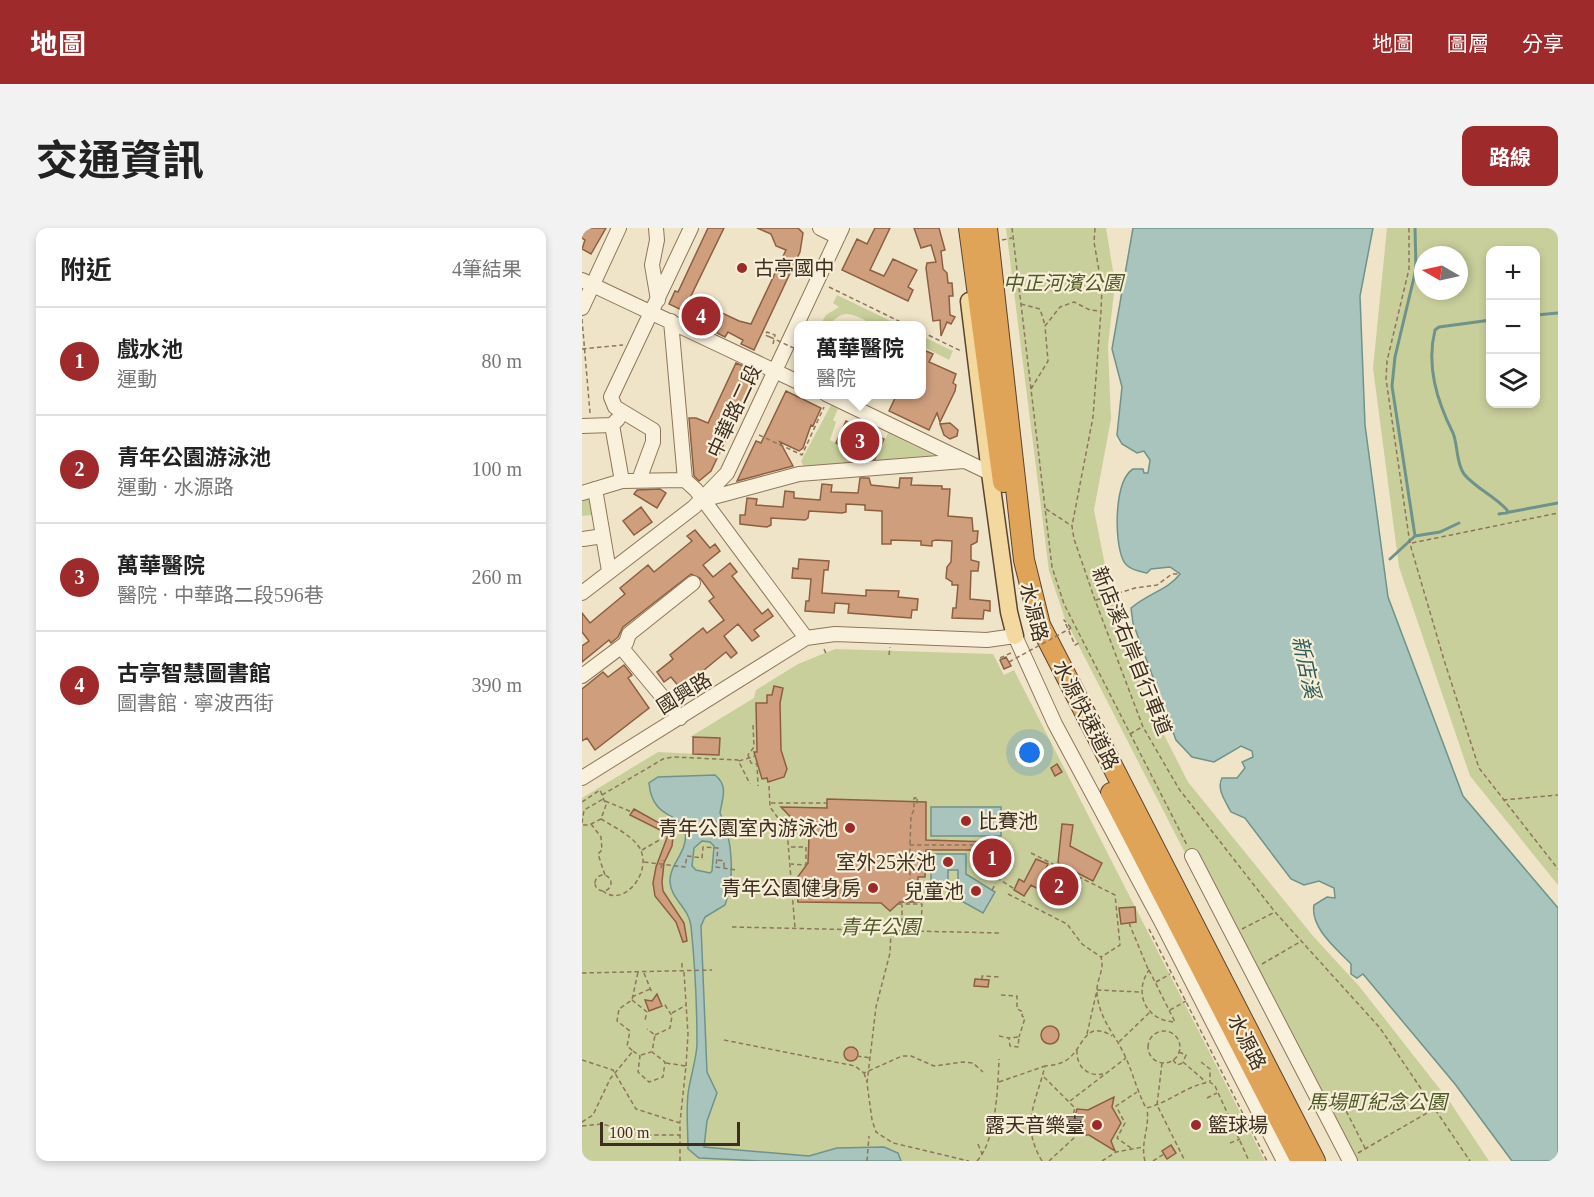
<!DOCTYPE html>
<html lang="zh-TW">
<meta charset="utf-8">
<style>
:root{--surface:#fff;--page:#f2f2f2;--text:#222;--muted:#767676;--line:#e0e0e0;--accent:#9e2a2b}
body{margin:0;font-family:"Times New Roman","Noto Sans TC",serif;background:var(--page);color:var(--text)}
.controls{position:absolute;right:18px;top:18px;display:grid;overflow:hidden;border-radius:12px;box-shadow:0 3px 9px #0003}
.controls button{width:54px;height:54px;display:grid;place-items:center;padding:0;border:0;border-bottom:2px solid var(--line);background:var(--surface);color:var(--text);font:30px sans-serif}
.compass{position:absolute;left:832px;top:18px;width:54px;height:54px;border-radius:50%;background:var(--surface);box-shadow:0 3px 9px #0003;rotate:279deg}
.scale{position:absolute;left:18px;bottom:15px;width:140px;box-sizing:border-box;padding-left:6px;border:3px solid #3d2e20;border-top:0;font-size:16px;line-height:21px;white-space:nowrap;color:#3d2e20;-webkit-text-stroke:4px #f7eed8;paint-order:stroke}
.you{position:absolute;left:448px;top:525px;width:21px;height:21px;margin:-15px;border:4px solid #fff;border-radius:50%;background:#1a73e8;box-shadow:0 0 0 9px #1a73e833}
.badge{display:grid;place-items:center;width:39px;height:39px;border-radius:50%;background:var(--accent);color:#fff;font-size:20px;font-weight:700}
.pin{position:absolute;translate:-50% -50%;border:3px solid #fff;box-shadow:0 2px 6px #0006}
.popup{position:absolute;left:212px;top:93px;width:132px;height:78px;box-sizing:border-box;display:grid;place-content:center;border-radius:12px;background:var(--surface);filter:drop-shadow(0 2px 4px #0005);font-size:20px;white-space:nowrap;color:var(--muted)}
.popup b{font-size:22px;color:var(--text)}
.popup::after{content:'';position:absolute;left:50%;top:100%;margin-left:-12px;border:12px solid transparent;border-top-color:var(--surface)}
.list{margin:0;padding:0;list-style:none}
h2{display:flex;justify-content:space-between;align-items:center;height:78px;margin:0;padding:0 24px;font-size:26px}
h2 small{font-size:20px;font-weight:400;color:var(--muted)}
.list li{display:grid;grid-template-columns:39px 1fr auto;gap:18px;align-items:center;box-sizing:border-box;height:108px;padding:0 24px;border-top:2px solid var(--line)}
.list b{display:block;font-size:22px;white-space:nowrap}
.list p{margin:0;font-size:20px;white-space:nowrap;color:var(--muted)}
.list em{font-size:20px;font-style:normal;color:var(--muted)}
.icon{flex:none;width:33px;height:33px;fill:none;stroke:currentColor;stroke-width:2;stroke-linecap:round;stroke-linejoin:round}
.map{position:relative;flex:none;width:976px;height:933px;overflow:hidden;border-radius:12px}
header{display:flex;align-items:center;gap:36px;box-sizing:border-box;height:84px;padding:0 30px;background:var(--accent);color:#fff}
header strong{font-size:28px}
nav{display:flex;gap:33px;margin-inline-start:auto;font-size:21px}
.intro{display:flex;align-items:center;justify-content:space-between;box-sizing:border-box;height:144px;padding:0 36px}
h1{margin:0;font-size:42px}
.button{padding:15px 27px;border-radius:12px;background:var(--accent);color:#fff;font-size:21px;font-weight:700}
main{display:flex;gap:36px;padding:0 36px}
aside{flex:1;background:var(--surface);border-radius:12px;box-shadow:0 3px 9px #0003}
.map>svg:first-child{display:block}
</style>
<header>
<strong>地圖</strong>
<nav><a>地圖</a><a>圖層</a><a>分享</a></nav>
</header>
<div class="intro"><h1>交通資訊</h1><a class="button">路線</a></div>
<main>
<aside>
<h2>附近<small>4筆結果</small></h2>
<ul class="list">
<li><span class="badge">1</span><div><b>戲水池</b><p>運動</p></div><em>80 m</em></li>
<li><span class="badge">2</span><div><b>青年公園游泳池</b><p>運動 · 水源路</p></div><em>100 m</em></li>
<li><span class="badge">3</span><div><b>萬華醫院</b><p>醫院 · 中華路二段596巷</p></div><em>260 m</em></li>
<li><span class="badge">4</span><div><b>古亭智慧圖書館</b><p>圖書館 · 寧波西街</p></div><em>390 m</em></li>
</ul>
</aside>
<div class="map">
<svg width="976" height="933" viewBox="0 0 976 933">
<rect width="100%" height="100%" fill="#f0e4c8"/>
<path fill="#c9cf9b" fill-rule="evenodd" d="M424,0H524L533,55L526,118L529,191L512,282L526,352L564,471L606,554L731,708L777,758L868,874L907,933H761L483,391L467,343Z
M805,0H976V657L888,548L817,339L791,140ZM909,22H954V176H909ZM841,27H877V63H841Z
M255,67L317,97C311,98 303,99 297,98C277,93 266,74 247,97H238L244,87L257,79L251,75Z
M340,108L371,123L367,132L340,118Z
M249,177L256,181L251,192L254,194L248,212L289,234L223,241L219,233Z
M306,205L355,229L292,234Z
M10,265L15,292L11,293L10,287L0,288V267Z
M253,421L411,426L422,447L432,442L683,933H0V570L76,524L137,527L138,510L108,509L172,470L174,462L216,436Z"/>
<path fill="#a9c4bc" stroke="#6f938a" stroke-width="1.5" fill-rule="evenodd" d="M551,0H791L778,68L783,197L806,369L881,568L976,680V933H930L873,856L781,746L775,750L769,746V736C755,721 728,700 732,677L745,669L753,670L752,660L737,653L722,657L709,651L663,590L649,584C644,574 634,561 640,550H655L663,540L660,534L671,529L670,523L659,518L632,534L610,529L594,512L551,395L549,380C565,366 587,361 598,346L588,339L569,341L565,345C556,343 545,341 541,332C532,312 532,253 551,241H561L562,245H566L568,232L562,223L555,225L540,216L535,207L540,159L530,121Z
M133,547C147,558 140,571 138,585C151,611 153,650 143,677L123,689L119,698L125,844L135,865L125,893L122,919L227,928L255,920L302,919L316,925L319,933H178L117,930L106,921C106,903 104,884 106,866C108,850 114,833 115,817C115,778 113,737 109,698C107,680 89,671 88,654C87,636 107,623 103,603C99,584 70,592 67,555L76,549ZM120,613L128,614L132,618L130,643L128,645L114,642L110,638L112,620Z
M349,579H419V608H349Z
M401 631a9 9 0 1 1 18 0a9 9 0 1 1-18 0Z
M349,626H384V646L413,664L401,685L376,671V642H366V661L358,659L349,661Z
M467,641L498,657L488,675L457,659Z"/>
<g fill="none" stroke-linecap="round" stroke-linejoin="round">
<path stroke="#6f938a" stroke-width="3" d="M954,87L976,85
M909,92L857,99L853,102C844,138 855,173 871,205C876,217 874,235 882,246C893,260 913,268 925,282V285
M917,286L976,275
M833,308L810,158L813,129L834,41L833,0
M808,331L833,308L858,304L877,295"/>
</g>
<path fill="#cf9f7d" stroke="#8d5f41" stroke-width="1.5" d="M0,0H24L9,26L0,21L3,12L0,10Z
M126,0H142L108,70L157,93L169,96L204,22L194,18L189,6L175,0H216L221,5L218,24L172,122L159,116L161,112L146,104L143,109L135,105L137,100L87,76L93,63L96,64Z
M293,0H308L288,42L302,48L311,31L335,42L326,59L331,62L326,73L260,42L275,11L285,16Z
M332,0H357L363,22L359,23L361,41L365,45L366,55H370L371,68H367L368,87L373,89L369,96L365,94L359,108L358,92L351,93L344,40L345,35L354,34L349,17L339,20Z
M339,121L351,126L347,134L374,146L371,155L374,157L373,163L358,194L355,185L347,202L307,183L315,166H339Z
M154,135L173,143L174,148L129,243L117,253L112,248L107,190H114L126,195Z
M204,163L239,180L231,198L229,197L221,220L217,223L198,214L211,238L155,253L174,213L179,215Z
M264,193L302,211L293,231L285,232L254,215Z
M368,195L376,202L375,208L368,211L362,207L358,196Z
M278,250H287L289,257L317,260L318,250H330L329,257L360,258V261H368L366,288L390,290L391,303H396L395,314L389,317V332L397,334L396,343H389L388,371L408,373V383L402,382L401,391L370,390L371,380H374L376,357H370V354L364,350L365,339L369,334L370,313L354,312L350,313V318L339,317V313L309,312V316H300V283L283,282V277L264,276V284L260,285L227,283L226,290L223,292L189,290V297L185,299L158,296V287H163L165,270L175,271L174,277L201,279L203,263L212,264V270L238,272L240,256L250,257L249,264L276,265Z
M78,261L84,265L75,280L52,266L55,262Z
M59,279L70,294L52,307L41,293Z
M113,302L128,320L133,316L138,323L121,337L131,349L148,335L155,344L150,348L180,386L186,381L191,388L172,402L177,408L170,413L156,396L142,408L155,425L149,430L144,424L105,456L108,460L102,465L89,449L82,454L75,444L91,431L88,427L121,400L125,405L142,392L127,373L132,369L118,350L109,346L41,399L36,409L29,415L27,412L0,434V418L7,413L0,404V385L8,395L43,366L38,360L66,337L72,344L110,313L105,308Z
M217,331L247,333L246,342H242L240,365L284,368V362L317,363L316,369L336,371L335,382H330L329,390L266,385L267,376L253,375L252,385L223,383L224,373H227L229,351L210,350L211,340L216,341Z
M424,429L429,438L422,441L418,432Z
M42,437L50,447L46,450L67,480L13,522L5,510L0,513V461L21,444L26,449Z
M192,458L201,460L198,475L199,522L205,541L202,549L186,554L185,550L180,551L172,524H175L174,475H185V467H190Z
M111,509L138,510L137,527L111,526Z
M475,536L480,544L473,548L469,540Z
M245,571L344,574V612L410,614L409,622L403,625L401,631L408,643L392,642V622H344L343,649H336V665H328L337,674H318L308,683L299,675L216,674L215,650L226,635L227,608L199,579L245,580Z
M52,581L86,600L84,605L48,587Z
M480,596L491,597L488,618L520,635L511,653L476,635Z
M89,599L92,600L90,618L82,635L80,654L81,663L102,695L105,713L101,714L94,694L73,668L71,655L74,639Z
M454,631L466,636L454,660L449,657L442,668L432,662L437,651L442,654Z
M553,679L554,694L539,696L537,680Z
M393,751L407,752L406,759L392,758Z
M75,766L80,778L67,783L63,772L70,773Z
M459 807a9 9 0 1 1 18 0a9 9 0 1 1-18 0Z
M262 826a7 7 0 1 1 14 0a7 7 0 1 1-14 0Z
M532,869L530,879L539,895L529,913L533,923L507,907H494L491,895L495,881L506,882Z
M589,917L594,925L585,931L580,923Z"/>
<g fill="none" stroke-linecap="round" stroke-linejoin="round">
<defs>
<path id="minor" d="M74,0L75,12L70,37L76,72
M238,0L256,9
M0,52L216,154
M0,80L37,0
M89,93L103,252
M244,166L408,245
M30,197L40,253
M0,198L30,197L36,191
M57,252L71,214V202L33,179L29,169L109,0
M13,261L27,343
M0,265L40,253L103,252L114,262L224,410
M124,271L217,246L382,233
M1,311L21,308
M0,365L112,279L145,245L260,0
M39,419L98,490
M0,448L44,415L47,406L111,355
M0,550L224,410L253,406L405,412L433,408L473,496L580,695L702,933
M610,628L768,933"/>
<path id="major" d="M387,73L408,245L427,384L433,408"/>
<path id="highway" d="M387,0L421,254
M405,0L442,332L458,397L733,933
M529,565L719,933"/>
</defs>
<use href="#minor" stroke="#8d765c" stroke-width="16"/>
<use href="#major" stroke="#5b4430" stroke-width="19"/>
<use href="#highway" stroke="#5b4430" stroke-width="22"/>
<path stroke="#8d765c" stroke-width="1.5" stroke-dasharray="4.5 3" stroke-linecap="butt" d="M430,0L470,339L482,376L605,617
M513,0L512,14L520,60L519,83L511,189L490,298L492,311L513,372L561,499L597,561L693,684L798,800L888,933
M827,0V41L805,133L804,151L828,316L862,432L897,540L976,641
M420,12L430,10
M247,59L327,98
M439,76L458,81L463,97
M0,91L8,185
M340,104L379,123
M188,109L183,107L185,104L193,107L191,116
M0,121L41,117
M449,161L466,133L463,98L478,79L492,74L508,82L519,83
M177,207L220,227L242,179
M464,281L490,298
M830,315L976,285
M514,372L553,360L575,357L590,346H597
M489,400L482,392L493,417L499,414
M242,421L245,428
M307,427L308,419
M418,430L429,425
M171,497L172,519L166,527L169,535L175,536L176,558
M548,506L560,499
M157,533L173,528
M187,558L188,579L205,602L213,700
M20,567L81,531L91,529L156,532L168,556
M335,571V577
M921,572L976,567
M23,573L50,584
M0,574L18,562L24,577L19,591L7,597H0
M189,575H245
M19,591C32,599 49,607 57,619C72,642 42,681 21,663
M0,595L2,582L21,571
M9,596L19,609L20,622L16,626L23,647
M205,602L214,595
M328,616L329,588L332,582V570H335
M398,617L416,618L423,625L424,636L416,650
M209,619H224V637L209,636
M60,622L86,607
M449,625L533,667L538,717L519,729
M136,632L142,633V639
M62,634L103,639L105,628L120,630L121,619L136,620L134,639L154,642
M79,640L81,632
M13 655a8 8 0 1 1 16 0a8 8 0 1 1-16 0Z
M340,658H328V617H397L396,638L434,662
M410,662L414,655
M426,666L485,696L500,716L519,729C523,743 514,751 515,765C517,791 533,806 543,828C551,845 555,863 564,880C587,875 605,857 628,854L633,858L667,933
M316,676H340L339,703
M547,695L566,741
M150,699L418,705
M567,701L685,933
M660,701L693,684
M320,702V677
M309,703L308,725L294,779L285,855L290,892L294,904L311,915L387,933
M100,735V742
M680,736L718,714
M567,742L593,794C564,793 551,765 567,742Z
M102,744L106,806L104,838
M0,745L130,742
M62,745L70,765
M400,751V748L419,749
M574,754L588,746
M419,767L435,768V781L441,784L440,788L443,790L437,809
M50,769L68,761
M50,772L65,784L63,792
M588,782L604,773
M90,785L104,777
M566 819a16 16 0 1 1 32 0a16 16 0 1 1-32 0Z
M505,806L515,762L558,764
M73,807L88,800L90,788L83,777H79
M417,808L427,810L428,818L436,819L437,809L427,810
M142,812L273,838L282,845L320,828H329L352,838L381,834L391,835L401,844
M537,814L568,784
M495,822C494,838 505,849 521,846
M51,823L58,828L56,844L67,854L81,849L83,834L70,824L73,807L65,801
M597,824L604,827L601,834L624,854
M59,827L69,824
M275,828L289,830
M0,832L31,842L54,881L98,895V933
M591,832L595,837L601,835
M619,834L628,841V853
M84,835L104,838L98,894
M580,835L575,877L603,933
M282,845L285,854
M462,849L493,880L489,894L493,909L467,933
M417,854L463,838
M754,863L783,920
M625,870L635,865
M488,873L544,830
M0,894L11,887L28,851L51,823L45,818L48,803L35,793L37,781L50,772L56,744
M0,898L20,896L42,902L57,901L66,907H98
M648,915L658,911
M396,916L400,926
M549,920L535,910L543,895L534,878L555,864
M776,925L852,881
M0,931L1,933
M285,933L287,908
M395,933C414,913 416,858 417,831
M460,933C438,896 454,875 463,838C471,837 480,836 486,831C502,819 503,791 530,808
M520,933L534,924L561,919
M563,933C558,915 568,900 565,881
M571,933L582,926"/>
<use href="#minor" stroke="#faf1dc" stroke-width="14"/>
<use href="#major" stroke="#f3d9a0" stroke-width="16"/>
<use href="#highway" stroke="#e0a458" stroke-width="20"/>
<path stroke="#8d765c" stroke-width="1.5" stroke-dasharray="4.5 3" stroke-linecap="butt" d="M188,109L216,122
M427,434L489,400"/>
</g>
<g fill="#9e2a2b" stroke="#f7eed8" stroke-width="2">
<circle cx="160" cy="40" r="6"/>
<circle cx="384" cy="593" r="6"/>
<circle cx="268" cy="600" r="6"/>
<circle cx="366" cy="634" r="6"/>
<circle cx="291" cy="660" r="6"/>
<circle cx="394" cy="663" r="6"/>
<circle cx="515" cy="897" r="6"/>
<circle cx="614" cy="897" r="6"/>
</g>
<g text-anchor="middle" stroke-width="4.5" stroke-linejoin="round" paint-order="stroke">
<g font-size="20" fill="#3d2e20" stroke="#f7eed8" text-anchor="end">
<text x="172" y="47" text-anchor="start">古亭國中</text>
<text x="396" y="600" text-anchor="start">比賽池</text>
<text x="256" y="607">青年公園室內游泳池</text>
<text x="354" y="641">室外25米池</text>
<text x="279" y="667">青年公園健身房</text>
<text x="382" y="670">兒童池</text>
<text x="503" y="904">露天音樂臺</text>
<text x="626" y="904" text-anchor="start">籃球場</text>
</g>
<g font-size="20" font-style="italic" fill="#4d5a26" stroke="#f7eed8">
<text x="481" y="62">中正河濱公園</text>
<text x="298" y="706">青年公園</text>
<text x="795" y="881">馬場町紀念公園</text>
</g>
<g font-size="20" fill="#3d2e20" stroke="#f7eed8">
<text transform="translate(152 183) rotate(-65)" y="7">中華路二段</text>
<text transform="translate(452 384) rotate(76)" y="7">水源路</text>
<text transform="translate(550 423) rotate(68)" y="7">新店溪右岸自行車道</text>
<text transform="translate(102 465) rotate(-32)" y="7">國興路</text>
<text transform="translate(504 487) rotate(63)" y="7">水源快速道路</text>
<text transform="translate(665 814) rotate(63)" y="7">水源路</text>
</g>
<g font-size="21" font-style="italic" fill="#2f5d5a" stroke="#f7eed8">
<text transform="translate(724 439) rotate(78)" y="7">新店溪</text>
</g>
</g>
</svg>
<div class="controls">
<button>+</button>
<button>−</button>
<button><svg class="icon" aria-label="layers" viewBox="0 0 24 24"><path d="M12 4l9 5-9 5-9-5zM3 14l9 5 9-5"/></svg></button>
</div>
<svg class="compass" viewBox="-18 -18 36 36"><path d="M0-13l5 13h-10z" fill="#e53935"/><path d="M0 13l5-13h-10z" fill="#767676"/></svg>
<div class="scale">100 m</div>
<div class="you"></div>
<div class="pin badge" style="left:410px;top:630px">1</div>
<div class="pin badge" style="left:477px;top:658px">2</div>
<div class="pin badge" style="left:278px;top:213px">3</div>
<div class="popup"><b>萬華醫院</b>醫院</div>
<div class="pin badge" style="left:119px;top:88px">4</div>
</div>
</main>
